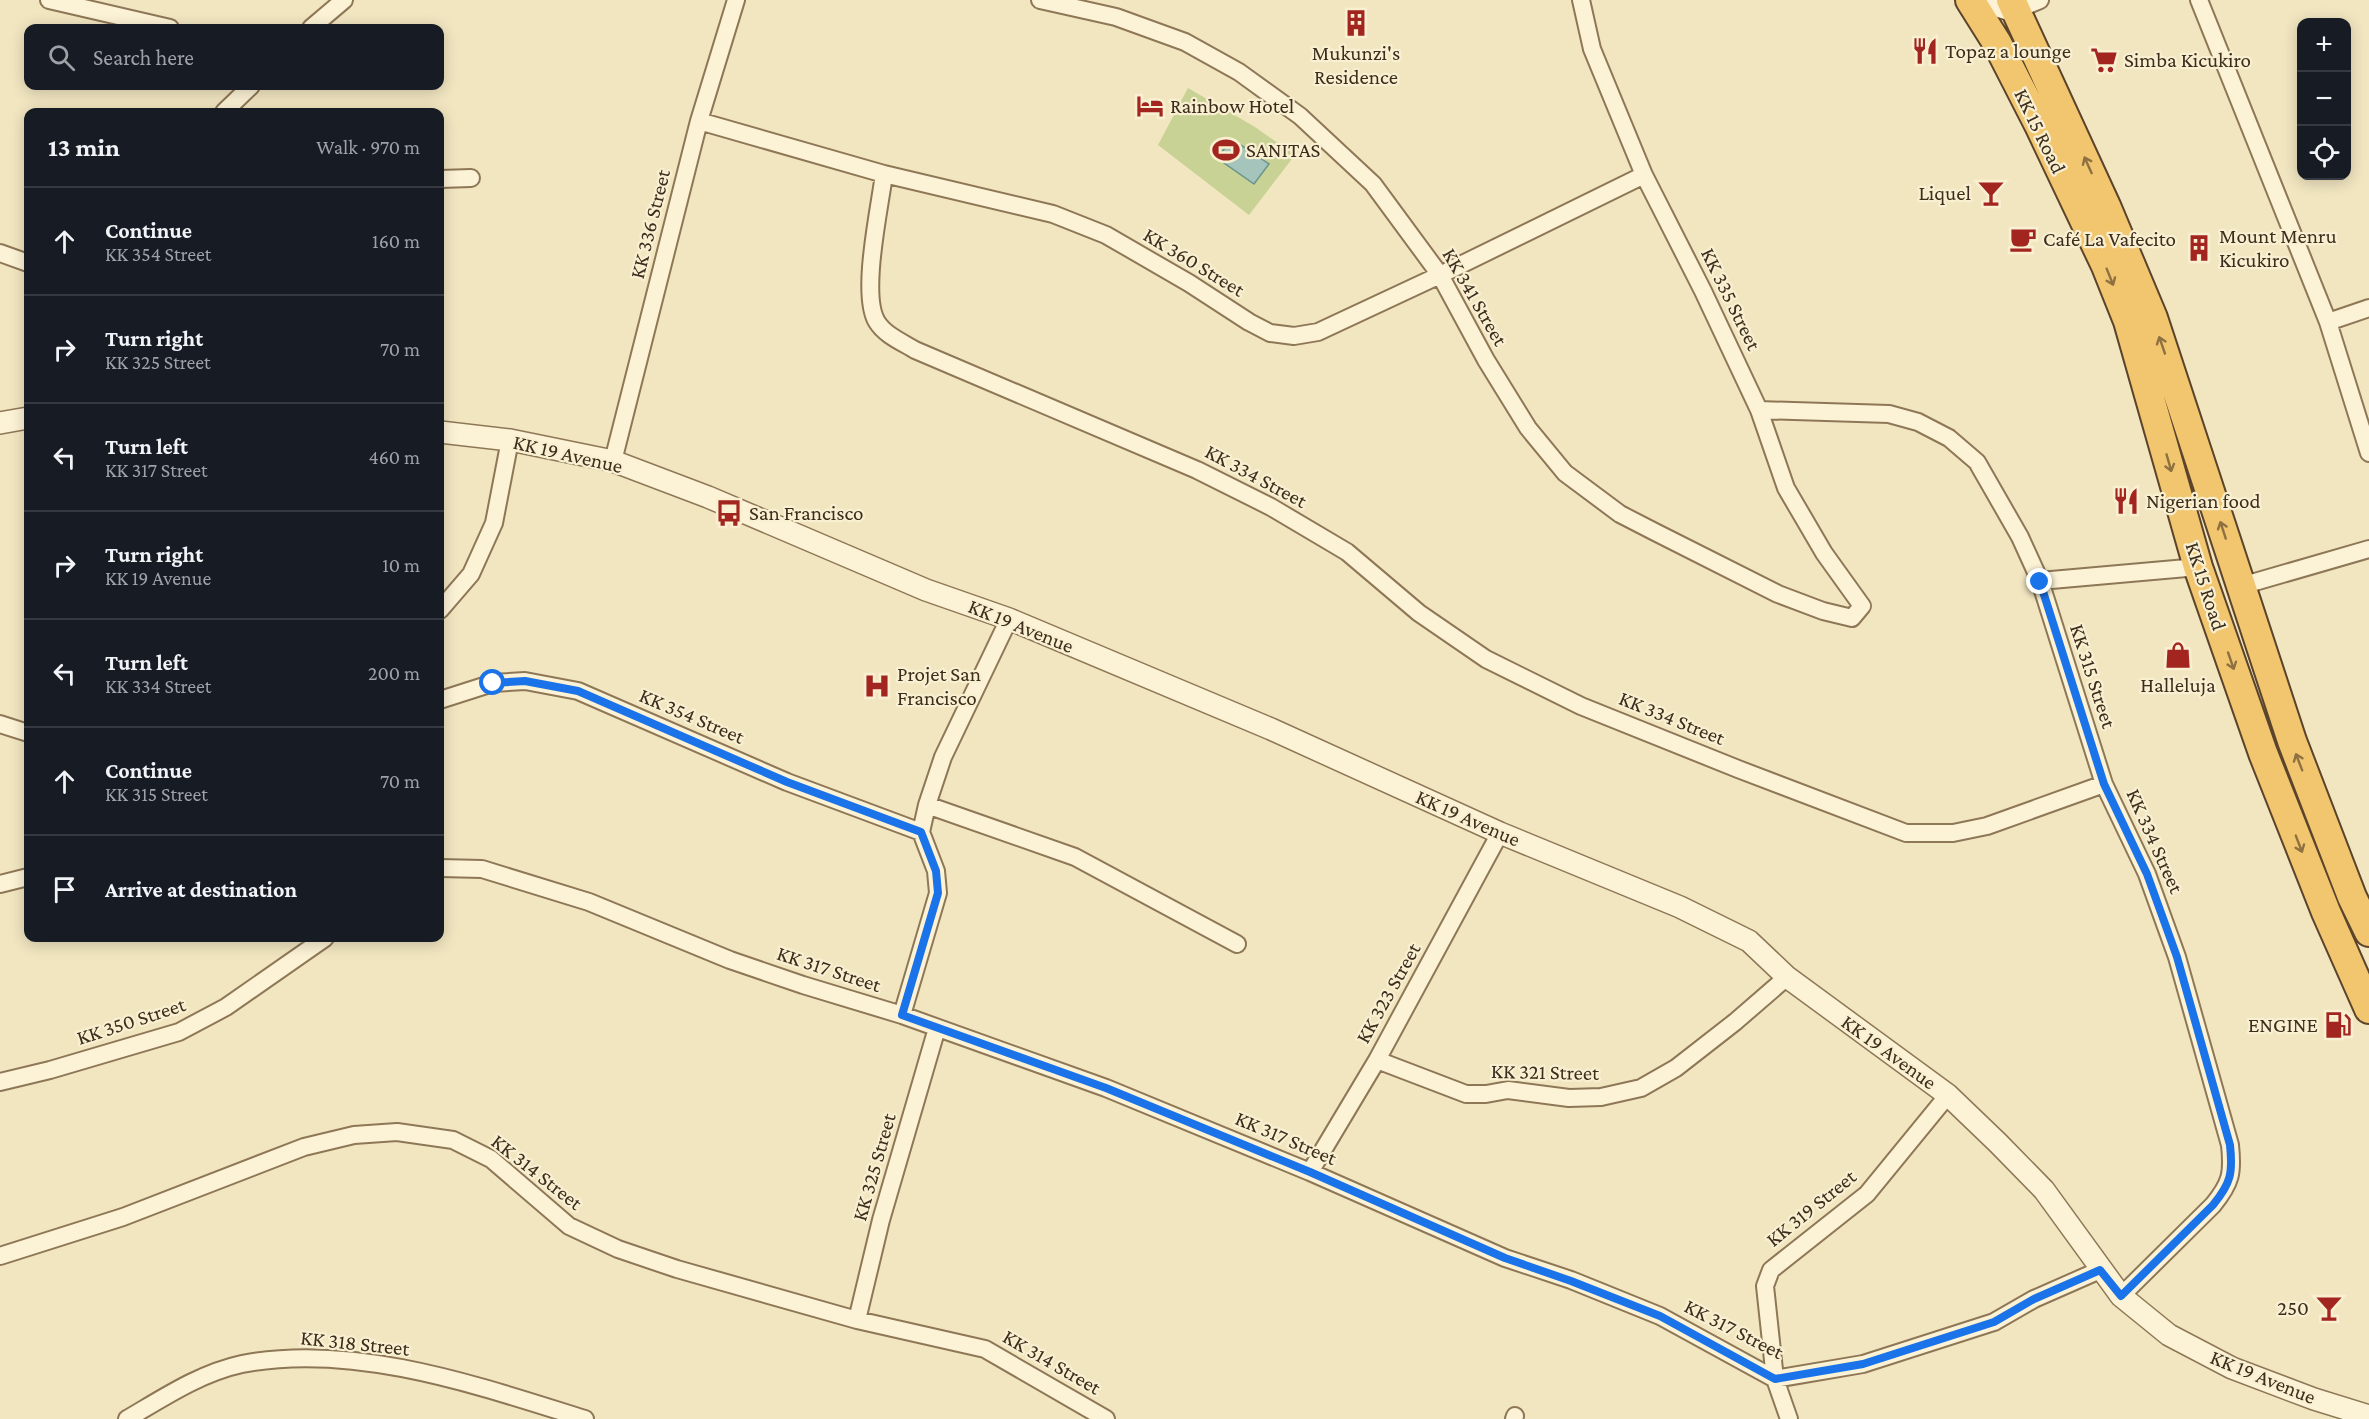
<!DOCTYPE html>
<meta charset="utf-8">
<style>
:root{--surface:#171b24;--page:#242831;--text:#f1f3f6;--muted:#9ea1a6;--line:#363941}
body{margin:0;font-family:"Crimson Pro",serif;background:var(--page);color:var(--text)}
.controls{position:absolute;right:18px;top:18px;display:grid;overflow:hidden;border-radius:12px;box-shadow:0 3px 15px #0003}
.controls button{width:54px;height:54px;display:grid;place-items:center;padding:0;border:0;border-bottom:2px solid var(--line);background:var(--surface);color:var(--text);font:30px sans-serif}
.stop{position:absolute;width:18px;height:18px;margin:-14px;border:4px solid #1a73e8;border-radius:50%;background:#fff}
.stop.end{background:#1a73e8;border-color:#fff;box-shadow:0 2px 6px #0008}
.list{margin:0;padding:0;list-style:none}
h2{display:flex;justify-content:space-between;align-items:center;height:78px;margin:0;padding:0 24px;font-size:26px}
h2 small{font-size:20px;font-weight:400;color:var(--muted)}
.list li{display:grid;grid-template-columns:39px 1fr auto;gap:18px;align-items:center;box-sizing:border-box;height:108px;padding:0 24px;border-top:2px solid var(--line)}
.list b{display:block;font-size:22px;white-space:nowrap}
.list p{margin:0;font-size:20px;white-space:nowrap;color:var(--muted)}
.list em{font-size:20px;font-style:normal;color:var(--muted)}
.icon{flex:none;width:33px;height:33px;fill:none;stroke:currentColor;stroke-width:2;stroke-linecap:round;stroke-linejoin:round}
.map{position:relative;flex:none;width:2369px;height:1419px;overflow:hidden}
.search{position:absolute;background:var(--surface);box-shadow:0 3px 15px #0003;left:24px;top:24px;width:420px;height:66px;display:flex;align-items:center;gap:15px;box-sizing:border-box;padding:0 21px;border-radius:12px;color:var(--muted);font-size:22px}
.panel{position:absolute;background:var(--surface);box-shadow:0 3px 15px #0003;left:24px;top:108px;width:420px;height:834px;border-radius:12px}
.map>svg:first-child{display:block}
</style>
<div class="map">
<svg width="2369" height="1419" viewBox="0 0 2369 1419">
<rect width="100%" height="100%" fill="#f2e6c1"/>
<path fill="#c8d294" d="M1188,88L1255,127L1295,155L1249,215L1158,145Z"/>
<path fill="#a4c4bc" stroke="#6a948b" stroke-width="1.5" d="M1232,139L1269,164L1254,184L1217,158Z"/>
<g fill="none" stroke-linecap="round" stroke-linejoin="round">
<defs>
<path id="minor" d="M49,0L170,28
M1040,0L1116,17L1185,42L1239,72L1300,116L1373,184L1440,275L1486,360L1528,428L1565,473L1620,514L1655,532L1778,594L1823,611L1852,618L1862,606L1824,553L1786,488L1759,410L1703,291L1644,175L1592,49L1581,0
M2199,0L2328,322L2369,453
M2016,10L2040,0
M311,28L344,0
M224,112L251,86
M699,121L884,174L1053,214L1106,235L1189,283L1249,322L1270,333L1294,336L1318,332L1440,275L1644,175
M884,174C880,207 860,295 877,322C885,335 902,342 915,350L1197,470L1271,507L1347,552L1419,613L1486,659L1581,706L1738,769L1906,833H1953L1987,826L2104,784
M440,179L471,178
M0,253L28,263
M2328,322L2369,308
M1759,410L1889,414L1918,422L1949,438L1977,462L2020,537L2040,581L2198,567
M613,461L699,121L736,0
M2040,581L2104,784L2147,874L2177,957L2230,1145C2233,1173 2231,1183 2213,1205L2121,1296
M2241,586L2369,549
M440,610L471,574L494,523L510,440
M440,700L493,683L525,681L578,691L787,782L921,832
M0,724L28,733
M927,805L1075,857L1237,944
M440,868L482,869L589,902L730,960L803,985L902,1015L1106,1088L1310,1172L1505,1258L1571,1280L1660,1316L1775,1379L1863,1364L1994,1322L2034,1299L2100,1270
M0,884L28,877
M902,1015L938,893L936,871L921,832L927,805L943,757L1009,619
M1377,1060L1466,1094H1486L1508,1090L1569,1098L1601,1097L1641,1088L1676,1068L1735,1022L1787,977
M0,1082L50,1070L179,1032L226,1007L325,938
M1310,1172L1377,1060L1500,833
M0,1256L123,1217L304,1147L354,1135L397,1132L453,1140L491,1159L569,1226L618,1249L677,1269L857,1320L985,1349L1106,1419
M857,1320L881,1220L937,1028
M127,1419C163,1398 200,1373 242,1364C354,1342 479,1386 585,1419
M1514,1419L1515,1416
M1789,1419L1775,1379L1765,1286L1771,1270L1867,1194L1948,1095"/>
<path id="tertiary" d="M0,423L28,418
M440,432L510,440L613,461L708,497L926,590L1009,619L1271,729L1500,833L1680,907L1749,941L1787,977L1948,1095L1998,1143L2044,1190L2121,1296L2169,1335L2232,1368L2314,1399L2369,1416"/>
<path id="secondary" d="M1983,0L2016,10"/>
<path id="trunk" d="M1970,0L1997,43L2039,125L2106,266L2128,321L2198,567L2263,753L2326,912L2369,1009
M2011,0L2106,206L2153,318L2292,741L2352,897L2369,932"/>
</defs>
<use href="#minor" stroke="#8e7756" stroke-width="20"/>
<use href="#tertiary" stroke="#8e7756" stroke-width="24"/>
<use href="#secondary" stroke="#70573a" stroke-width="27"/>
<use href="#trunk" stroke="#5b442b" stroke-width="32"/>
<use href="#minor" stroke="#fcf2d5" stroke-width="16"/>
<use href="#tertiary" stroke="#fcf2d5" stroke-width="21"/>
<use href="#secondary" stroke="#fcf2d5" stroke-width="24"/>
<use href="#trunk" stroke="#f2c56f" stroke-width="28"/>
</g>
<defs><path id="oneway-shaft" d="M-6 0H5M1.5-3L5.5 0L1.5 3" fill="none" stroke-width="1.6" stroke-linecap="round" stroke-linejoin="round" transform="scale(1.5)"/></defs>
<g stroke="#8e7141">
<use href="#oneway-shaft" transform="translate(2088 165) rotate(-114)"/>
<use href="#oneway-shaft" transform="translate(2110 277) rotate(68)"/>
<use href="#oneway-shaft" transform="translate(2162 345) rotate(-109)"/>
<use href="#oneway-shaft" transform="translate(2169 463) rotate(74)"/>
<use href="#oneway-shaft" transform="translate(2223 530) rotate(-108)"/>
<use href="#oneway-shaft" transform="translate(2231 661) rotate(71)"/>
<use href="#oneway-shaft" transform="translate(2299 762) rotate(-111)"/>
<use href="#oneway-shaft" transform="translate(2299 844) rotate(69)"/>
</g>
<g fill="none" stroke-linecap="round" stroke-linejoin="round">
<path stroke="#1a73e8" stroke-width="8" d="M493,683L525,681L578,691L787,782L921,832L936,871L938,893L902,1015L1106,1088L1310,1172L1505,1258L1571,1281L1660,1316L1775,1379L1863,1364L1994,1322L2034,1299L2100,1270L2121,1296L2213,1205C2231,1183 2233,1173 2230,1145L2177,957L2147,874L2104,784L2040,582"/>
</g>
<defs>
<symbol id="building-bare" viewBox="-9 -9 18 18"><path d="M-4-6H4V6H1V3H-1V6H-4ZM-2.5-4.3h1.7v1.8h-1.7ZM.8-4.3h1.7v1.8H.8ZM-2.5-1h1.7V.8h-1.7ZM.8-1h1.7V.8H.8Z" fill="#a32520" stroke="#f9efd1" stroke-width="2.5" paint-order="stroke"/></symbol>
<symbol id="restaurant-bare" viewBox="-9 -9 18 18"><path d="M-5-6h1v4h1v-4h1v4h1v-4h1v5L-1.5 .5V6h-2V.5L-5-1ZM5-6V6H3V1.5H1.5Q1.5-4 5-6Z" fill="#a32520" stroke="#f9efd1" stroke-width="2.5" paint-order="stroke"/></symbol>
<symbol id="supermarket-bare" viewBox="-9 -9 18 18"><path d="M-6-5.5h2.5l.6 2H6L4.5 2H-2.5L-4.4-4H-6ZM-1.5 3.2a1.3 1.3 0 1 0 .1 0ZM3 3.2a1.3 1.3 0 1 0 .1 0Z" fill="#a32520" stroke="#f9efd1" stroke-width="2.5" paint-order="stroke"/></symbol>
<symbol id="hotel-bare" viewBox="-9 -9 18 18"><path d="M-6-4.5h1.5V1H6V5H4.5V3h-9V5H-6ZM-4 0a1.8 1.8 0 1 1 3.6 0ZM.5 0V-2.5h3Q6-2.5 6 0Z" fill="#a32520" stroke="#f9efd1" stroke-width="2.5" paint-order="stroke"/></symbol>
<symbol id="stadium-bare" viewBox="-9 -9 18 18"><path d="M0-5a6.5 5 0 1 0 0 10a6.5 5 0 1 0 0-10ZM-3.5-1.8h7v3.6h-7Z" fill="#a32520" stroke="#f9efd1" stroke-width="2.5" paint-order="stroke"/></symbol>
<symbol id="bar-bare" viewBox="-9 -9 18 18"><path d="M-6-5H6L.8 .8V4.5H3.5V6h-7V4.5H-.8V.8Z" fill="#a32520" stroke="#f9efd1" stroke-width="2.5" paint-order="stroke"/></symbol>
<symbol id="cafe-bare" viewBox="-9 -9 18 18"><path d="M-5.5-4.5H6V0H3Q3 3.5 0 3.5H-2.5Q-5.5 3.5-5.5 0ZM3-3.2v2h1.7v-2ZM-6 4.5H4V6H-6Z" fill="#a32520" stroke="#f9efd1" stroke-width="2.5" paint-order="stroke"/></symbol>
<symbol id="bus-bare" viewBox="-9 -9 18 18"><path d="M-5-6H5V4H4V6H2V4H-2V6H-4V4H-5ZM-3.5-4V0h7V-4ZM-3.5 1.2v1.5H-2V1.2ZM2 1.2v1.5H3.5V1.2Z" fill="#a32520" stroke="#f9efd1" stroke-width="2.5" paint-order="stroke"/></symbol>
<symbol id="shop-bare" viewBox="-9 -9 18 18"><path d="M-5-2.5h2.3a2.7 3.5 0 0 1 5.4 0H5L5.5 6h-11ZM-1.5-2.5h3a1.5 2.3 0 0 0-3 0Z" fill="#a32520" stroke="#f9efd1" stroke-width="2.5" paint-order="stroke"/></symbol>
<symbol id="hospital-bare" viewBox="-9 -9 18 18"><path d="M-5-5h3v3.5h4V-5h3V5h-3V1.5h-4V5h-3Z" fill="#a32520" stroke="#f9efd1" stroke-width="2.5" paint-order="stroke"/></symbol>
<symbol id="fuel-bare" viewBox="-9 -9 18 18"><path d="M-5.5-6h7V0h2V4h1.3V-2.5L3-4.5l.8-.8L6-3V5H2.5V1h-1V6h-7ZM-4.2-4.7v3.2H.2V-4.7Z" fill="#a32520" stroke="#f9efd1" stroke-width="2.5" paint-order="stroke"/></symbol>
</defs>
<g fill-rule="evenodd">
<use href="#building-bare" x="1337" y="4" width="38" height="38"/>
<use href="#restaurant-bare" x="1906" y="32" width="38" height="38"/>
<use href="#supermarket-bare" x="2085" y="41" width="38" height="38"/>
<use href="#hotel-bare" x="1131" y="87" width="38" height="38"/>
<use href="#stadium-bare" x="1207" y="131" width="38" height="38"/>
<use href="#bar-bare" x="1972" y="174" width="38" height="38"/>
<use href="#cafe-bare" x="2004" y="220" width="38" height="38"/>
<use href="#building-bare" x="2180" y="229" width="38" height="38"/>
<use href="#restaurant-bare" x="2107" y="482" width="38" height="38"/>
<use href="#bus-bare" x="710" y="494" width="38" height="38"/>
<use href="#shop-bare" x="2159" y="636" width="38" height="38"/>
<use href="#hospital-bare" x="858" y="667" width="38" height="38"/>
<use href="#fuel-bare" x="2319" y="1006" width="38" height="38"/>
<use href="#bar-bare" x="2310" y="1289" width="38" height="38"/>
</g>
<g text-anchor="middle" stroke-width="4.5" stroke-linejoin="round" paint-order="stroke">
<g font-size="21" fill="#3c2d1c" stroke="#f9efd1" text-anchor="start">
<text x="1945" y="58">Topaz a lounge</text>
<text x="1356" y="60" text-anchor="middle">Mukunzi's<tspan x="1356" dy="24">Residence</tspan></text>
<text x="2124" y="67">Simba Kicukiro</text>
<text x="1170" y="113">Rainbow Hotel</text>
<text x="1246" y="157">SANITAS</text>
<text x="1971" y="200" text-anchor="end">Liquel</text>
<text x="2219" y="243">Mount Menru<tspan x="2219" dy="24">Kicukiro</tspan></text>
<text x="2043" y="246">Café La Vafecito</text>
<text x="2146" y="508">Nigerian food</text>
<text x="749" y="520">San Francisco</text>
<text x="897" y="681">Projet San<tspan x="897" dy="24">Francisco</tspan></text>
<text x="2178" y="692" text-anchor="middle">Halleluja</text>
<text x="2318" y="1032" text-anchor="end">ENGINE</text>
<text x="2309" y="1315" text-anchor="end">250</text>
</g>
<g font-size="21" fill="#3c2d1c" stroke="#f9efd1">
<text transform="translate(2040 131) rotate(64)" y="7">KK 15 Road</text>
<text transform="translate(650 224) rotate(-76)" y="7">KK 336 Street</text>
<text transform="translate(1194 262) rotate(31)" y="7">KK 360 Street</text>
<text transform="translate(1475 297) rotate(60)" y="7">KK 341 Street</text>
<text transform="translate(1731 299) rotate(64)" y="7">KK 335 Street</text>
<text transform="translate(568 454) rotate(13)" y="7">KK 19 Avenue</text>
<text transform="translate(1256 476) rotate(28)" y="7">KK 334 Street</text>
<text transform="translate(2206 586) rotate(72)" y="7">KK 15 Road</text>
<text transform="translate(1021 626) rotate(22)" y="7">KK 19 Avenue</text>
<text transform="translate(2093 676) rotate(72)" y="7">KK 315 Street</text>
<text transform="translate(692 716) rotate(23)" y="7">KK 354 Street</text>
<text transform="translate(1672 718) rotate(22)" y="7">KK 334 Street</text>
<text transform="translate(1468 818) rotate(24)" y="7">KK 19 Avenue</text>
<text transform="translate(2155 841) rotate(66)" y="7">KK 334 Street</text>
<text transform="translate(829 969) rotate(18)" y="7">KK 317 Street</text>
<text transform="translate(1388 993) rotate(-61)" y="7">KK 323 Street</text>
<text transform="translate(131 1021) rotate(-18)" y="7">KK 350 Street</text>
<text transform="translate(1889 1052) rotate(36)" y="7">KK 19 Avenue</text>
<text transform="translate(1545 1072) rotate(1)" y="7">KK 321 Street</text>
<text transform="translate(1286 1138) rotate(23)" y="7">KK 317 Street</text>
<text transform="translate(874 1167) rotate(-74)" y="7">KK 325 Street</text>
<text transform="translate(537 1172) rotate(38)" y="7">KK 314 Street</text>
<text transform="translate(1811 1208) rotate(-39)" y="7">KK 319 Street</text>
<text transform="translate(1734 1329) rotate(27)" y="7">KK 317 Street</text>
<text transform="translate(355 1343) rotate(6)" y="7">KK 318 Street</text>
<text transform="translate(1052 1362) rotate(30)" y="7">KK 314 Street</text>
<text transform="translate(2263 1377) rotate(22)" y="7">KK 19 Avenue</text>
</g>
</g>
</svg>
<div class="controls">
<button>+</button>
<button>−</button>
<button><svg class="icon" aria-label="locate" viewBox="0 0 24 24"><circle cx="12" cy="12" r="6"/><path d="M12 2v4M12 18v4M2 12h4M18 12h4"/></svg></button>
</div>
<div class="stop" style="left:493px;top:683px"></div>
<div class="stop end" style="left:2040px;top:582px"></div>
<div class="search"><svg class="icon" aria-label="search" viewBox="0 0 24 24"><circle cx="10" cy="10" r="6"/><path d="M15 15l6 6"/></svg>Search here</div>
<section class="panel">
<h2>13 min<small>Walk · 970 m</small></h2>
<ul class="list">
<li><svg class="icon" aria-label="ahead" viewBox="0 0 24 24"><path d="M12 20V5M6 11l6-6 6 6"/></svg><div><b>Continue</b><p>KK 354 Street</p></div><em>160 m</em></li>
<li><svg class="icon" aria-label="right" viewBox="0 0 24 24"><path d="M7 20v-9h11M14 6l5 5-5 5"/></svg><div><b>Turn right</b><p>KK 325 Street</p></div><em>70 m</em></li>
<li><svg class="icon" aria-label="left" viewBox="0 0 24 24"><path d="M17 20v-9H6M10 6l-5 5 5 5"/></svg><div><b>Turn left</b><p>KK 317 Street</p></div><em>460 m</em></li>
<li><svg class="icon" aria-label="right" viewBox="0 0 24 24"><path d="M7 20v-9h11M14 6l5 5-5 5"/></svg><div><b>Turn right</b><p>KK 19 Avenue</p></div><em>10 m</em></li>
<li><svg class="icon" aria-label="left" viewBox="0 0 24 24"><path d="M17 20v-9H6M10 6l-5 5 5 5"/></svg><div><b>Turn left</b><p>KK 334 Street</p></div><em>200 m</em></li>
<li><svg class="icon" aria-label="ahead" viewBox="0 0 24 24"><path d="M12 20V5M6 11l6-6 6 6"/></svg><div><b>Continue</b><p>KK 315 Street</p></div><em>70 m</em></li>
<li><svg class="icon" aria-label="arrive" viewBox="0 0 24 24"><path d="M6 21V4h12l-3 4 3 4H6"/></svg><div><b>Arrive at destination</b></div></li>
</ul>
</section>
</div>
